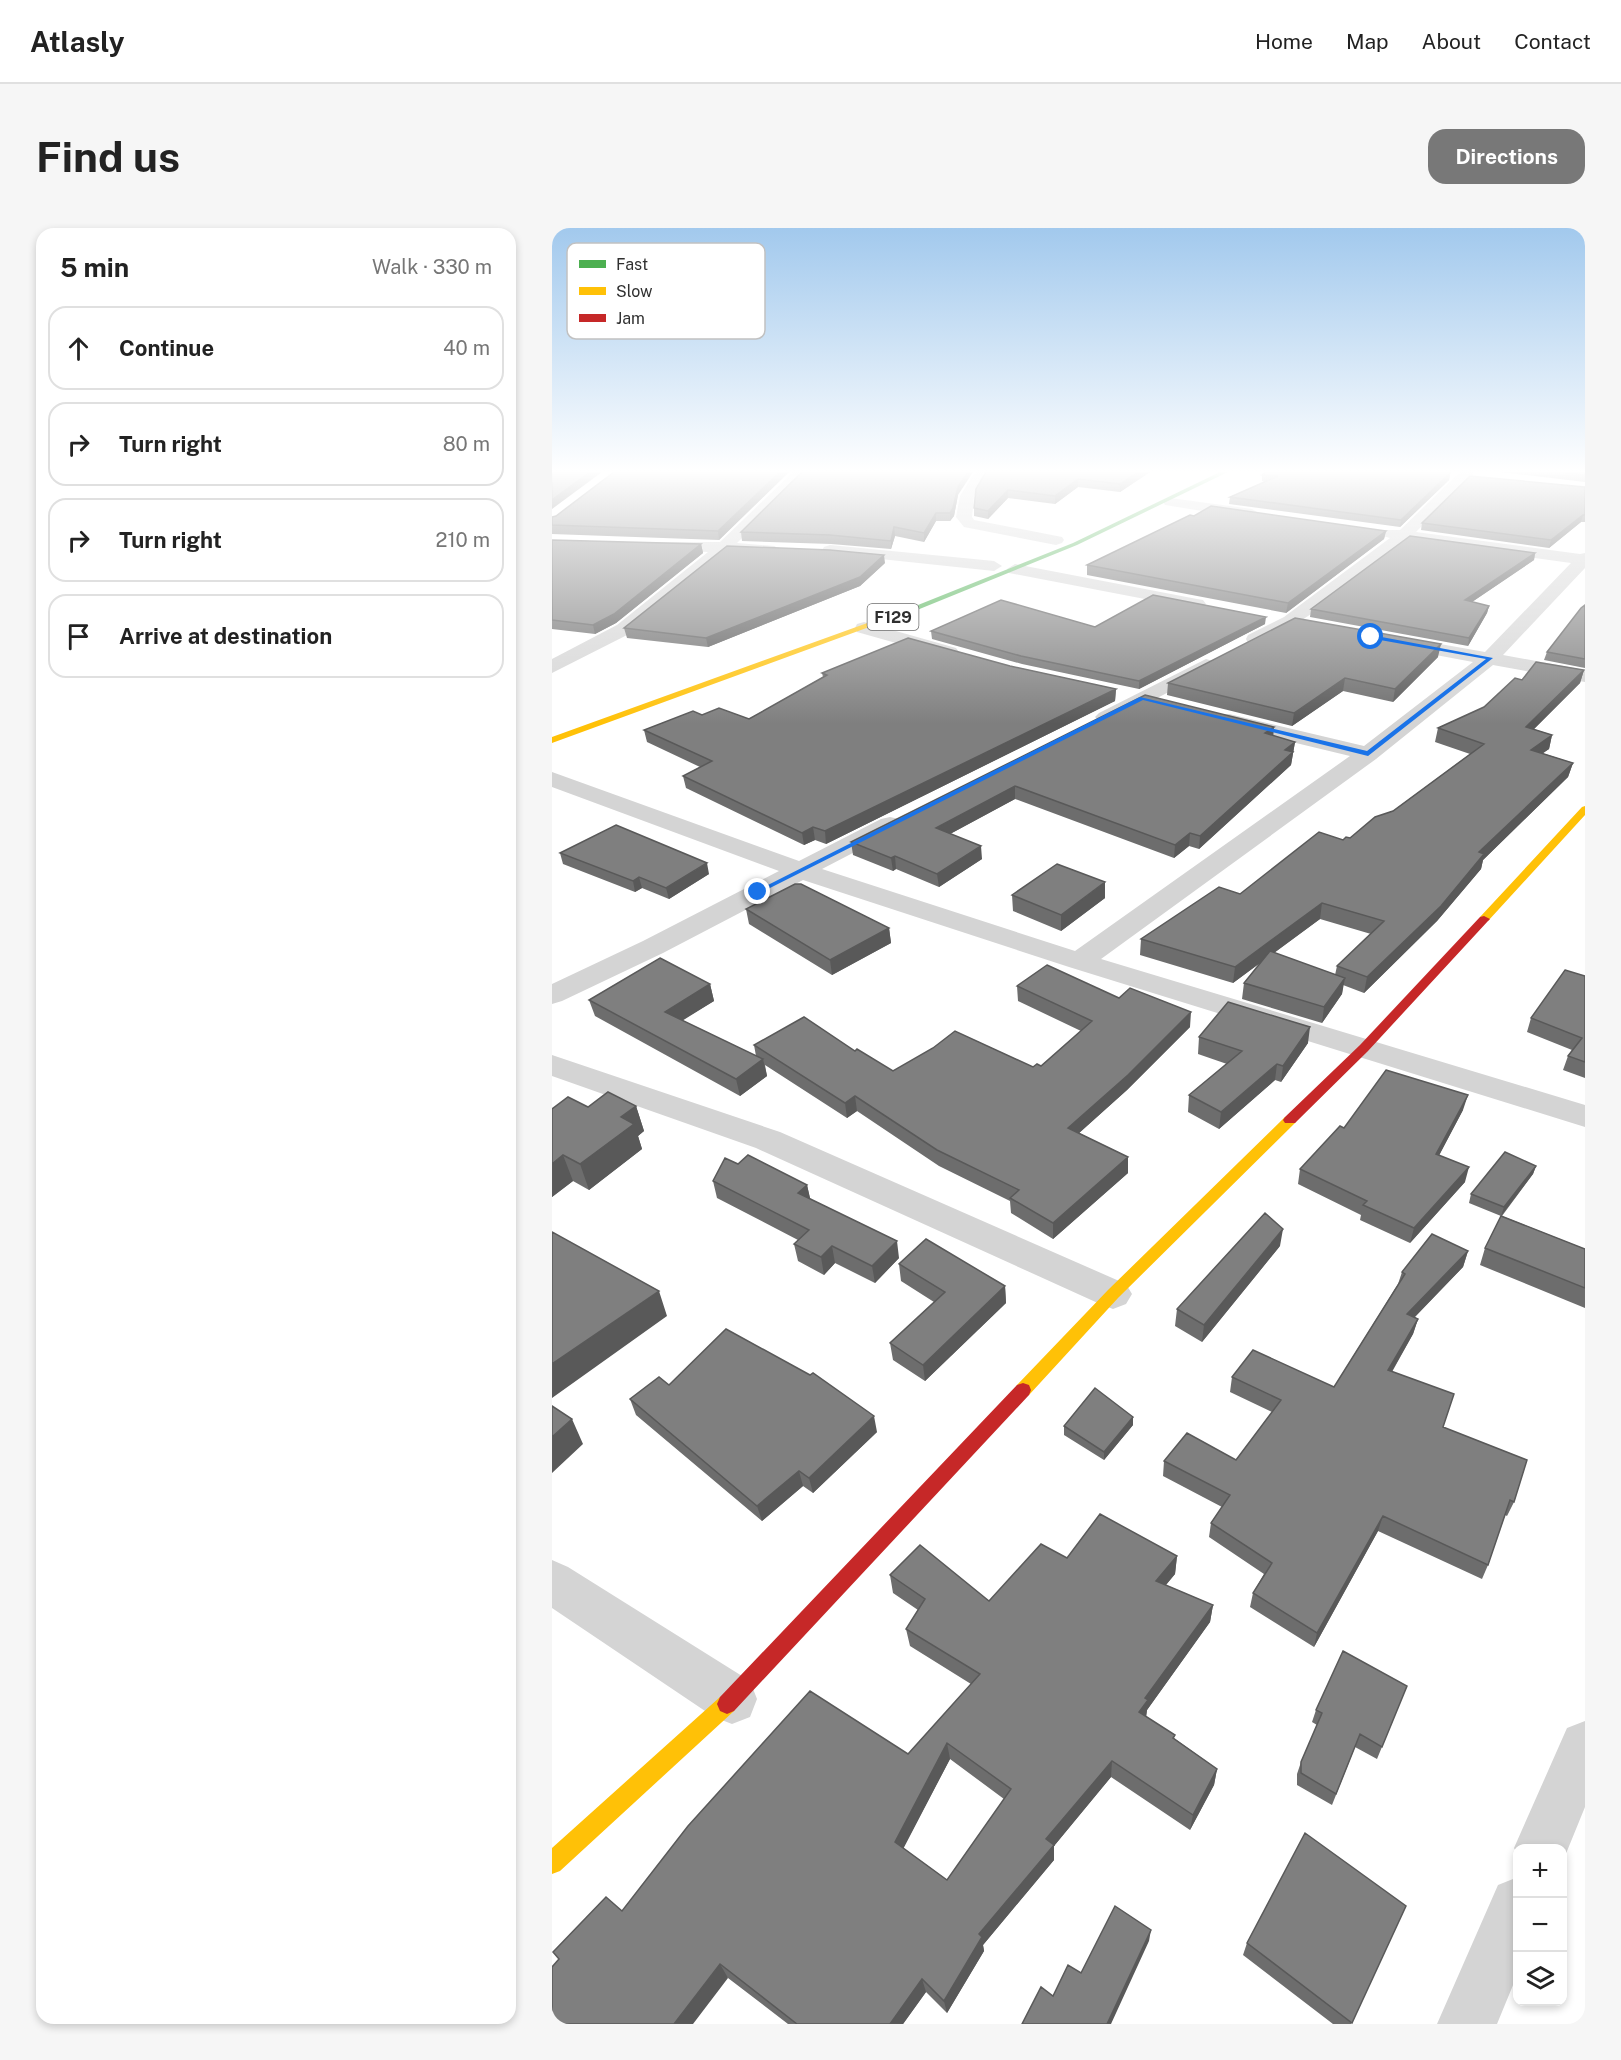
<!DOCTYPE html>
<meta charset="utf-8">
<style>
:root{--surface:#fff;--page:#f6f6f6;--text:#222;--muted:#767676;--line:#e0e0e0;--accent:#787878}
body{margin:0;font-family:"Public Sans",sans-serif;background:var(--page);color:var(--text)}
.controls{position:absolute;right:18px;bottom:18px;display:grid;overflow:hidden;border-radius:12px;box-shadow:0 3px 9px #0003}
.controls button{width:54px;height:54px;display:grid;place-items:center;padding:0;border:0;border-bottom:2px solid var(--line);background:var(--surface);color:var(--text);font:30px sans-serif}
.stop{position:absolute;width:18px;height:18px;margin:-14px;border:4px solid #1a73e8;border-radius:50%;background:#fff}
.stop.end{background:#1a73e8;border-color:#fff;box-shadow:0 2px 6px #0008}
.list{margin:0;padding:0;list-style:none}
h2{display:flex;justify-content:space-between;align-items:center;height:78px;margin:0;padding:0 24px;font-size:26px}
h2 small{font-size:20px;font-weight:400;color:var(--muted)}
.list li{display:grid;grid-template-columns:39px 1fr auto;gap:18px;align-items:center;box-sizing:border-box;height:84px;margin:0 12px 12px;padding:0 12px;border:2px solid var(--line);border-radius:18px}
.list b{display:block;font-size:22px;white-space:nowrap}
.list em{font-size:20px;font-style:normal;color:var(--muted)}
.icon{flex:none;width:33px;height:33px;fill:none;stroke:currentColor;stroke-width:2;stroke-linecap:round;stroke-linejoin:round}
.map{position:relative;flex:none;width:1033px;height:1796px;overflow:hidden;border-radius:18px}
header{display:flex;align-items:center;gap:36px;box-sizing:border-box;height:84px;padding:0 30px;background:var(--surface);border-bottom:2px solid var(--line)}
header strong{font-size:28px}
nav{display:flex;gap:33px;margin-inline-start:auto;font-size:21px}
.intro{display:flex;align-items:center;justify-content:space-between;box-sizing:border-box;height:144px;padding:0 36px}
h1{margin:0;font-size:42px}
.button{padding:15px 27px;border-radius:18px;background:var(--accent);color:#fff;font-size:21px;font-weight:700}
main{display:flex;gap:36px;padding:0 36px}
aside{flex:1;background:var(--surface);border-radius:18px;box-shadow:0 3px 9px #0003}
.map>svg:first-child{display:block}
</style>
<header>
<strong>Atlasly</strong>
<nav><a>Home</a><a>Map</a><a>About</a><a>Contact</a></nav>
</header>
<div class="intro"><h1>Find us</h1><a class="button">Directions</a></div>
<main>
<aside>
<h2>5 min<small>Walk · 330 m</small></h2>
<ul class="list">
<li><svg class="icon" aria-label="ahead" viewBox="0 0 24 24"><path d="M12 20V5M6 11l6-6 6 6"/></svg><div><b>Continue</b></div><em>40 m</em></li>
<li><svg class="icon" aria-label="right" viewBox="0 0 24 24"><path d="M7 20v-9h11M14 6l5 5-5 5"/></svg><div><b>Turn right</b></div><em>80 m</em></li>
<li><svg class="icon" aria-label="right" viewBox="0 0 24 24"><path d="M7 20v-9h11M14 6l5 5-5 5"/></svg><div><b>Turn right</b></div><em>210 m</em></li>
<li><svg class="icon" aria-label="arrive" viewBox="0 0 24 24"><path d="M6 21V4h12l-3 4 3 4H6"/></svg><div><b>Arrive at destination</b></div></li>
</ul>
</aside>
<div class="map">
<svg width="1033" height="1796" viewBox="0 0 1033 1796">
<rect width="100%" height="100%" fill="#fff"/>
<g fill="none" stroke-linecap="round" stroke-linejoin="round">
<path fill="#d4d4d4" fill-rule="evenodd" d="M241,244H256L185,315L223,318L225,321L223,324H175L79,405L0,445V431L65,397L156,324L104,322L98,320L96,317L98,314H168Z
M423,244H437L422,268L420,289L422,292L510,309L512,312L510,315L504,317L412,299L404,289L408,268Z
M908,244H923L864,304L1028,326L1033,325V340L951,427L1033,442V454L941,437L824,531L549,731L1033,877V899L517,739L251,652L111,725L10,773L0,776V756L91,713L227,643L0,559V544L247,633L329,591L338,589L347,591L350,596L347,601L270,641L523,723L798,528L669,497L666,492L669,487L677,486L812,518L921,434L836,418L834,414L836,410L843,408L933,424L1019,335L855,312C829,333 724,422 696,415L694,411L696,407L732,389L838,310L831,308L829,305L831,302H848Z
M618,270L700,281L708,286L700,291L613,277L611,274Z
M278,317L442,333L450,338L442,343L272,325L270,322L272,319Z
M463,336L645,371L651,372L654,376L651,380L645,381L457,345L455,341Z
M312,394L404,420L407,424L404,428L397,430L305,404L303,400L305,396Z
M654,431L661,433L664,437L661,441L561,493L554,495L547,493L543,489L547,485Z
M0,827L228,904L574,1056L580,1066L574,1076L561,1081L548,1076L204,920L0,848Z
M0,1332L16,1339L198,1453L205,1471L198,1489L180,1496L162,1489L0,1380Z
M1033,1493V1579L1011,1633V1620H966V1628L962,1620L1015,1500Z
M966,1649V1745L945,1796H885L946,1657Z"/>
<path fill="#4caf50" fill-rule="evenodd" d="M668,244H676L525,317L338,393L331,391L521,315Z"/>
<path fill="#ffc107" fill-rule="evenodd" d="M332,389L339,391L0,515V509Z
M1033,578V587L936,693H928V689L1030,579Z
M738,888L743,889L745,892L743,895L566,1070L477,1167L471,1169L465,1167L463,1162L465,1157L556,1062L733,889Z
M175,1466L182,1469L185,1476L182,1483L8,1643L0,1646V1620L168,1469Z"/>
<path fill="#c62828" fill-rule="evenodd" d="M932,688L938,691L936,693L816,823L743,895H733L731,892L733,889L808,817L928,689Z
M471,1155L477,1157L479,1162L477,1167L182,1483L175,1486L168,1483L165,1476L168,1469L465,1157Z"/>
</g>
<path fill="#6d6d6d" fill-rule="evenodd" d="M62,244H237L167,312L0,306V289L4,288Z
M434,244H598L568,264L526,259L503,276L456,270L436,291L422,288V280Z
M948,244H1033V254Z
M898,245L897,252L848,299L677,276L678,269L713,254L710,253V247Z
M1033,259V294H1029L997,320L869,302L870,295Z
M406,267L402,288L398,293H384L372,314L343,308L339,321L279,316L190,313L189,304Z
M642,288L834,303L832,311L734,385L535,347V337Z
M0,312L149,316L151,325L64,395L43,406L0,401Z
M983,325L982,332L920,374L937,378L935,385L916,418L758,389L759,381Z
M333,335L308,358L156,419L75,410L72,400Z
M1033,377V440L992,432L995,424Z
M713,396L587,461L470,436L380,411L379,403Z
M886,429L841,474L791,463L740,498L615,467L616,455Z
M458,438L564,461L563,473L274,616L263,612L252,617L134,560L131,548L148,539L95,514L92,502L150,487L197,491L271,449L270,445Z
M1032,442L1028,455L982,501L1000,507L997,521L990,525L1021,535L1016,549L931,632L929,641L885,693L812,765L791,757L790,766L770,795L690,771L692,755L709,734L681,755L588,727L589,711L688,666L791,612L798,610L841,583L918,526L883,514L886,500L932,479L970,452ZM768,691L819,706L785,738L783,747L722,725Z
M593,467L721,508L743,514L739,537L647,621L637,618L622,630L463,571L398,606L430,631L387,659L344,641L341,643L301,627L299,614Z
M8,625L157,646L117,671L90,660L83,664L11,636Z
M460,667L553,670L509,703L461,683Z
M194,681L337,700L339,715L280,747L197,696Z
M1033,748V850L1011,842L1016,828L1020,822L975,804L979,790Z
M158,756L162,773L130,792L204,828L202,817L303,823L341,843L489,838L529,803L466,773L465,758L567,770L638,799L575,862L527,905L576,929V945L501,1011L459,985L458,973L387,938L305,883L295,890L213,837L215,848L188,868L43,788L37,772Z
M647,809L756,815L729,854L723,852L667,901L636,884L637,867L675,836L646,826Z
M84,878L92,903L86,908L90,921L37,962L21,953L0,969V881Z
M911,882L887,927L913,954L858,1015L808,992L809,987L746,956L748,941L792,900Z
M186,936L255,957L258,971L347,1030L323,1055L283,1035L272,1047L246,1033L242,1016L246,1012L165,970L161,953Z
M984,938L981,946L950,988L1033,1021V1080L928,1037L933,1020L949,988L917,975L919,966Z
M728,1018L650,1114L623,1098L625,1081Z
M916,1023L911,1039L863,1089L866,1091L861,1106L840,1144L962,1274L955,1288L953,1287L936,1337L930,1351L826,1303L762,1419L698,1379L701,1365L712,1346L657,1309L659,1295L670,1279L611,1248L612,1233L684,1232L720,1184L678,1164L680,1149L782,1159L846,1056L850,1044Z
M347,1036L453,1058L454,1075L373,1153L341,1132L338,1115L382,1074L349,1053Z
M117,1157L325,1204L261,1265L251,1258L210,1293L84,1187L78,1171Z
M581,1189V1197L552,1232L512,1207V1198Z
M625,1328L623,1346L614,1357L661,1377L658,1394L595,1482L594,1489L623,1507L622,1510L665,1541L662,1557L638,1602L559,1549L502,1618V1632L431,1717L432,1723L395,1785L374,1764L351,1796H236L176,1750L70,1683L356,1526L419,1456L358,1418L354,1401L366,1382L341,1365L338,1347L437,1373L515,1330ZM398,1531L452,1571L395,1652L351,1620Z
M855,1458L825,1531L803,1519L780,1577L745,1557V1546L749,1534L765,1497L760,1494L764,1482Z
M854,1678L799,1796H781L691,1727L695,1715Z"/>
<path fill="#595959" d="M38,244H50L0,281V272Z
M228,244H237L167,312L166,303Z
M416,244H421L406,267L402,288L398,293V285L406,259Z
M586,244H598L568,264V256Z
M898,245L897,252L848,299L849,292Z
M526,251V259L503,276V268Z
M456,262V270L436,291V283Z
M384,285V293L372,314V305Z
M1031,287L1029,294L997,320L999,312Z
M342,299L343,308L339,321V313Z
M834,303L832,311L734,385L736,375Z
M149,316L151,325L64,395L43,406L41,397Z
M983,325L982,332L911,380L913,372Z
M332,327L333,335L308,358L156,419L154,410Z
M937,378L935,385L916,418L917,410Z
M714,389L713,396L587,461V453Z
M889,416L886,429L841,474L843,461Z
M1032,442L1028,455L971,512L974,499Z
M793,450L791,463L740,498L742,485Z
M564,461L563,473L274,616L273,603Z
M722,499L721,511L713,505Z
M1000,507L997,521L976,536L979,522Z
M743,514L739,537L647,621L648,608L733,522Z
M1021,535L1016,549L931,632L929,641L885,693L812,765L815,749L927,624Z
M463,558V571L385,613L384,600Z
M261,599L263,612L252,617L250,605Z
M638,605L637,618L622,630L623,617Z
M429,618L430,631L387,659L385,646Z
M343,628L344,641L341,643L339,630Z
M155,635L157,646L117,671L114,660Z
M87,649L90,660L83,664L81,653Z
M553,654V670L509,703V687Z
M770,675L768,691L681,755L683,739Z
M337,700L339,715L280,747L278,732Z
M793,750L790,766L770,795L772,779Z
M158,756L162,773L117,801L113,784Z
M639,784L638,799L575,862L516,915V900Z
M758,799L756,815L729,854L731,838Z
M211,831L215,848L188,868L184,851Z
M725,836L723,852L667,901L669,884Z
M916,867L911,882L880,941L884,926Z
M303,868L305,883L295,890L293,875Z
M84,878L92,903L86,908L90,921L37,962L28,936L69,889Z
M11,927L21,953L0,969V936Z
M576,929V945L501,1011V995Z
M984,938L981,946L949,988L952,979Z
M917,939L913,954L858,1015L862,1000Z
M255,957L259,974L246,965Z
M731,1001L728,1018L650,1114L652,1097Z
M345,1013L347,1030L323,1055L320,1038Z
M280,1018L283,1035L272,1047L269,1029Z
M916,1023L911,1039L851,1101L855,1086Z
M453,1058L454,1075L373,1153L371,1137Z
M107,1063L115,1088L0,1170V1136Z
M866,1091L861,1106L832,1157L836,1142Z
M322,1188L325,1204L261,1265L257,1250Z
M581,1189V1197L552,1232V1224Z
M20,1191L31,1216L0,1245V1209Z
M247,1243L251,1258L210,1293L205,1278Z
M831,1288L826,1303L762,1419L765,1405Z
M625,1328L623,1346L602,1371L604,1353Z
M661,1377L658,1394L595,1482L594,1489L587,1484L593,1470Z
M395,1515L398,1531L347,1629L343,1614Z
M560,1533L559,1549L502,1618V1632L431,1717L432,1723L395,1785L392,1773L427,1706L494,1611Z
M665,1541L662,1557L638,1602L641,1587Z
M599,1702L597,1713L559,1796H555Z
M168,1736L176,1750L141,1796H122Z
M370,1751L374,1764L351,1796H338Z"/>
<path fill="#7f7f7f" stroke="#595959" stroke-width="1.5" fill-rule="evenodd" d="M0,244H38L0,272Z
M62,244H228L166,303L0,297V289L4,288Z
M250,244H416L406,259L401,280L398,285H384L372,305L342,299L339,313L278,307L189,304Z
M434,244H586L568,256L526,251L503,268L456,262L436,283L422,280L424,261Z
M714,244H895L898,245L849,292L678,269L726,248L710,247Z
M1009,244H1033V247Z
M918,248L1033,259V287H1031L999,312L870,295Z
M659,278L834,303L736,375L535,337L638,287L642,288Z
M858,308L983,325L913,372L937,378L917,410L759,381Z
M0,312L149,316L62,386L41,397L0,392Z
M175,318L278,322L332,327L308,349L154,410L72,400Z
M601,367L714,389L587,453L469,428L379,403L449,372L543,399Z
M1033,377V431L995,424L1029,380Z
M743,390L889,416L843,461L793,450L742,485L616,455Z
M356,410L458,438L564,461L273,603L261,599L250,605L131,548L160,533L92,502L141,483L150,487L167,480L197,491L275,447L270,445Z
M984,434L1032,442L974,499L1000,507L979,522L1021,535L927,624L932,626L889,678L815,749L785,738L832,693L770,675L683,739L589,711L667,659L688,666L767,604L791,612L794,609L798,610L823,589L841,583L932,516L886,500L932,479L963,450L970,452Z
M593,467L722,499L713,505L743,514L733,522L741,524L648,608L638,605L623,617L463,558L384,600L429,618L385,646L343,628L339,630L299,614Z
M64,597L155,635L114,660L87,649L81,653L8,625Z
M505,636L553,654L509,687L460,667Z
M243,656H249L337,700L278,732L194,681Z
M718,723L793,750L772,779L692,755Z
M108,730L158,756L113,784L211,831L184,851L37,772Z
M495,737L567,770L578,760L639,784L576,847L516,900L576,929L501,995L458,970L467,962L385,922L303,868L293,875L202,817L252,789L303,823L305,821L341,843L381,820L403,803L481,839L485,836L489,838L540,793L465,758Z
M1013,742L1033,748V834L1016,828L1030,810L979,790Z
M676,774L758,799L731,838L725,836L669,884L637,867L690,823L647,809Z
M834,842L916,867L884,926L917,939L862,1000L811,977L815,973L748,941L788,898L792,900Z
M56,864L84,878L69,889L82,896L28,936L11,927L0,936V881L16,869L36,879Z
M953,924L984,938L952,979L919,966Z
M196,927L255,957L246,965L345,1013L320,1038L280,1018L269,1029L242,1016L257,1002L161,953L173,930L186,936Z
M713,985L731,1001L652,1097L625,1081Z
M949,988L1033,1021V1060L933,1020Z
M0,1004L107,1063L0,1136Z
M880,1006L916,1023L855,1086L866,1091L836,1142L902,1166L891,1199L975,1232L962,1274L958,1272L936,1337L831,1288L765,1405L701,1365L720,1335L659,1295L678,1267L612,1233L635,1205L684,1232L729,1172L680,1149L701,1122L782,1159L853,1046L850,1044Z
M374,1011L453,1058L371,1137L338,1115L393,1064L347,1036Z
M174,1101L258,1147L261,1145L322,1188L257,1250L247,1243L205,1278L78,1171L107,1149L117,1157Z
M543,1160L581,1189L552,1224L512,1198Z
M0,1178L20,1191L0,1209Z
M548,1286L625,1328L604,1353L661,1377L593,1470L596,1472L587,1484L623,1507L621,1510L665,1541L641,1587L560,1533L494,1611L502,1617L427,1706L430,1709L392,1773L370,1751L338,1796H245L168,1736L122,1796H0V1739L7,1731L1,1724L54,1669L70,1683L136,1598L258,1463L356,1526L428,1446L354,1401L373,1371L338,1347L368,1317L437,1373L489,1316L515,1330ZM395,1515L459,1561L395,1652L343,1614Z
M791,1423L855,1458L830,1519L808,1506L784,1566L749,1545V1534L770,1485L764,1482Z
M753,1605L854,1678L800,1795L695,1715Z
M563,1678L599,1702L555,1796H470L489,1759L501,1768L516,1737L529,1745Z"/>
<linearGradient id="sky" x2="0" y2="1"><stop stop-color="#a2c9ed"/><stop offset="0.49" stop-color="#fff"/><stop offset="1" stop-color="#fff" stop-opacity="0"/></linearGradient>
<rect width="1033" height="496" fill="url(#sky)"/>
<path fill="#1a73e8" d="M819,407L941,430L816,528L591,472L208,665L202,664L588,469L815,523L934,431L817,410Z"/>
<g text-anchor="middle" stroke-width="6" stroke-linejoin="round" paint-order="stroke">
<rect fill="#fff" stroke="#6e6e6e" stroke-width="1.5" x="315.5" y="376" width="51" height="26" rx="4.5"/>
<g font-size="16" font-weight="bold" fill="#303030">
<text x="341" y="395">F129</text>
</g>
</g>
<rect x="15" y="15" width="198" height="96" rx="9" fill="#fff" stroke="#c1c1c1" stroke-width="1.5"/>
<rect x="27" y="32" width="27" height="8" fill="#4caf50"/>
<rect x="27" y="59" width="27" height="8" fill="#ffc107"/>
<rect x="27" y="86" width="27" height="8" fill="#c62828"/>
<g font-size="16" fill="#303030">
<text x="64" y="42">Fast</text>
<text x="64" y="69">Slow</text>
<text x="64" y="96">Jam</text>
</g>
</svg>
<div class="controls">
<button>+</button>
<button>−</button>
<button><svg class="icon" aria-label="layers" viewBox="0 0 24 24"><path d="M12 4l9 5-9 5-9-5zM3 14l9 5 9-5"/></svg></button>
</div>
<div class="stop" style="left:819px;top:409px"></div>
<div class="stop end" style="left:206px;top:664px"></div>
</div>
</main>
